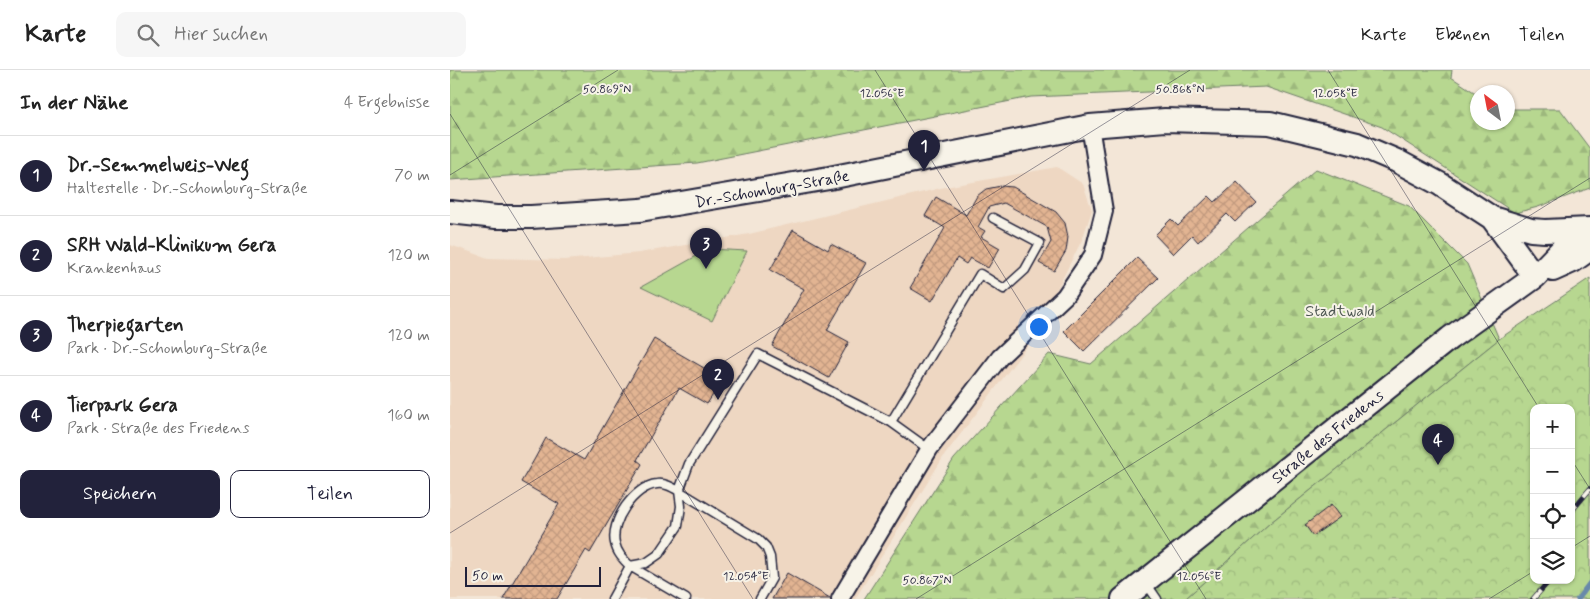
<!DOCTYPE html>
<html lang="de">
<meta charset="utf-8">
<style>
:root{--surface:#fff;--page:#f6f6f6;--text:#222;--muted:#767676;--line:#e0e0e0;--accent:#22223b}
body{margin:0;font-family:Mynerve,sans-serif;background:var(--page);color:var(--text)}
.controls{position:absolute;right:15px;bottom:15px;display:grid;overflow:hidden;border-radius:10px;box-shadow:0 1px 4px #0004}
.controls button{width:45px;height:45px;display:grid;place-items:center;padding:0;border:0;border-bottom:1px solid var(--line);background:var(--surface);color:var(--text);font:25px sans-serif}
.compass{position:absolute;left:1020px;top:15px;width:45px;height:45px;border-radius:50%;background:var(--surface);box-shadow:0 1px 4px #0004;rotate:328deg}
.scale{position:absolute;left:15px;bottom:12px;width:136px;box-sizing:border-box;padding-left:5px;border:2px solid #22223b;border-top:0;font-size:14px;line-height:18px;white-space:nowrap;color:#22223b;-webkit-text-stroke:4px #f7f3e8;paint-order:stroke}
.you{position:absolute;left:588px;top:256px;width:18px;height:18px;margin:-12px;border:4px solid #fff;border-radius:50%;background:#1a73e8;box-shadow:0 0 0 8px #1a73e833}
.badge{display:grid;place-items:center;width:32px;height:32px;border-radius:50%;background:var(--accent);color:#fff;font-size:16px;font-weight:700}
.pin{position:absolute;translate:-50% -41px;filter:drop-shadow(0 1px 2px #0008)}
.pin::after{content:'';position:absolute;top:26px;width:18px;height:15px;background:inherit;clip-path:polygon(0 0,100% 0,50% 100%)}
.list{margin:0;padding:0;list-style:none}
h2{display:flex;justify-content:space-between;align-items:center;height:65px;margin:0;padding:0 20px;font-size:21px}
h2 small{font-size:16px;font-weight:400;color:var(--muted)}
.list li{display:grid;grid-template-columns:32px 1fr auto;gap:15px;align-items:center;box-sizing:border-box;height:80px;padding:0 20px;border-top:1px solid var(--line)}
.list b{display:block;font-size:19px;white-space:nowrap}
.list p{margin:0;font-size:16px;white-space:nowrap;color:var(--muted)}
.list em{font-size:16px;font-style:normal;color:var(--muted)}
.actions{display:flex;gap:10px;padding:15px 20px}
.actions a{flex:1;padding:11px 0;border:1px solid var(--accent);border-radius:10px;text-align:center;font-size:18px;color:var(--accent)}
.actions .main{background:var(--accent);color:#fff}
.icon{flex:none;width:28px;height:28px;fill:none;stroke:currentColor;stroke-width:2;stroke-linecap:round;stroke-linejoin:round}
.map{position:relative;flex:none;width:1140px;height:529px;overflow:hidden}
header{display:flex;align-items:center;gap:30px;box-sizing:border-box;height:70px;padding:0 25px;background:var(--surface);border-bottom:1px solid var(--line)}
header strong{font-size:24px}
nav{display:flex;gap:28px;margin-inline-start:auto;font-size:18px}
.search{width:350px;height:45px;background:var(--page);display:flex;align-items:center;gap:12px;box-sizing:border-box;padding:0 18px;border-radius:10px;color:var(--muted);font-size:19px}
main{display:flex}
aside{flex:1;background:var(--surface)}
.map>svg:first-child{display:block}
</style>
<header>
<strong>Karte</strong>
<div class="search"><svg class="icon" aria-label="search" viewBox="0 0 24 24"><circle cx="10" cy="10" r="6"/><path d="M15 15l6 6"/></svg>Hier suchen</div>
<nav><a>Karte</a><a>Ebenen</a><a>Teilen</a></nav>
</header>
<main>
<aside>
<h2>In der Nähe<small>4 Ergebnisse</small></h2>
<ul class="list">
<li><span class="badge">1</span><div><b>Dr.-Semmelweis-Weg</b><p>Haltestelle · Dr.-Schomburg-Straße</p></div><em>70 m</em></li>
<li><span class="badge">2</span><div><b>SRH Wald-Klinikum Gera</b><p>Krankenhaus</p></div><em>120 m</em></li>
<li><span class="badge">3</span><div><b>Therpiegarten</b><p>Park · Dr.-Schomburg-Straße</p></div><em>120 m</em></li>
<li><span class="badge">4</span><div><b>Tierpark Gera</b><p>Park · Straße des Friedens</p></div><em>160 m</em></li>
</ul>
<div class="actions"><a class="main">Speichern</a><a>Teilen</a></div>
</aside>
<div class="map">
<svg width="1140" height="529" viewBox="0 0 1140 529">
<defs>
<pattern id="forest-firs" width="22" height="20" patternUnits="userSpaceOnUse" patternTransform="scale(1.25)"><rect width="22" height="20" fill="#b7d790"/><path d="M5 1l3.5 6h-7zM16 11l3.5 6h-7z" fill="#9db87d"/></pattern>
<pattern id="park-crowns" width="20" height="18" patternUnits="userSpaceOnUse" patternTransform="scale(1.25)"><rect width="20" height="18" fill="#b7d790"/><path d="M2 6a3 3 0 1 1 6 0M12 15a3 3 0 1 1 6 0" fill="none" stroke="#9db87d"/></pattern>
<pattern id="building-cross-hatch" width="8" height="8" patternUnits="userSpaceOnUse" patternTransform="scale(1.25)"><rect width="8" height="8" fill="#e2b492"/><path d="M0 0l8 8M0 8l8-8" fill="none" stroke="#c29a7f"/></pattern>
</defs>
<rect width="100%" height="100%" fill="#f3e6d7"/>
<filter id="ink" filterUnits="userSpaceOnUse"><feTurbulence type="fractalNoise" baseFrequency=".02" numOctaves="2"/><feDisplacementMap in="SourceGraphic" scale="10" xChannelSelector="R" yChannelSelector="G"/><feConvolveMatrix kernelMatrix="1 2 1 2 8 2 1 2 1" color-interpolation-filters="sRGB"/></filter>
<g filter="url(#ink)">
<path fill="#eed7c2" d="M607,97L633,114L642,140L632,170L579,274L494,386L405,529H0V175L38,188L114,190L189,183L299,164L495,117Z"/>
<path fill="url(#forest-firs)" stroke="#6c7c66" d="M0,0H1002L1001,7L1027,24L1028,52H1058V39H1110L1140,79V118L1088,137L1065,143L932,57L816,17L581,27L247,93L0,110Z
M866,99L959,136L1017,194L1049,269L820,453L735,529H414L504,389L599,284L641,294Z"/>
<path fill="url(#park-crowns)" stroke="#6c7c66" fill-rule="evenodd" d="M1140,208V529H735L820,453L1049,269ZM1084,338H1121V510H1084Z"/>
<path fill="#b7d790" stroke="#6c7c66" d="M259,179L297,181L262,251L191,217Z"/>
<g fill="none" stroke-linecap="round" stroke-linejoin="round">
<path stroke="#6889aa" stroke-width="5.5" d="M1128,529L1140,513"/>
</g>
<path fill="url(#building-cross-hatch)" stroke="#22223b" d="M787,112L806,132L785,152L777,144L748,172L742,165L723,184L705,165L721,149L728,156L759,126L765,132Z
M551,116L563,117L606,142L615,153L618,167L616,181L604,201L589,193L601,172L597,157L554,133L539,137L528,157L535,161L531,167L550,178L538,198L520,188L516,194L507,188L482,231L460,218L495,158L475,146L486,127L516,145L527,126L536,119Z
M343,160L378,180L381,174L416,193L377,260L399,272L379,308L322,276L354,219L320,200Z
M687,188L708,208L634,281L614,261Z
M204,269L273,309L257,334L229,318L187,390L192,394L140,483L136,480L107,529H53L109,434L71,412L84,390L96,368L134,390Z
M881,435L890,447L863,466L855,455Z
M337,503L380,528V529H322Z"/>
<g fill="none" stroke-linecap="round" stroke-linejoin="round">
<defs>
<path id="lane" d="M441,352L530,204L554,219L575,200L590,173L543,148
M229,421L231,436L228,456L209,484L196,493L180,496L236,529
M229,421L308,469L316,477L320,487L322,508L310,529
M696,513L707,529
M162,529L180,496C173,489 167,483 165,473C160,452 184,416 207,414C215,413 222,417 229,421L239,394L308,284L441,352L473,375L480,378"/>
<path id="street" d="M390,529L480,378L550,287L615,226L643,185L654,141L640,56"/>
<path id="secondary" d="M0,142L46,147H81L190,140L379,108L640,56L715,50L820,53L907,74L947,91L990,114L1042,148L1085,207
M1042,148L1081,160L1095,161L1140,159
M1103,200L1123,191L1140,179
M673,529L1000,268L1085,207L1113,178L1140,160"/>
</defs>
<use href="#lane" stroke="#22223b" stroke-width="11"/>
<use href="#street" stroke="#22223b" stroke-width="20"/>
<use href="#secondary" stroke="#22223b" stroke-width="26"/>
<use href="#lane" stroke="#f7f3e8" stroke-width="8"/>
<use href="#street" stroke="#f7f3e8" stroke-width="16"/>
<use href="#secondary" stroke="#f7f3e8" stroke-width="22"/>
<defs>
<path id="rail" d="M1121,444L1124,438L1140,419
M1083,529L1100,510"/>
</defs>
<use href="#rail" stroke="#22223b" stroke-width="5.5"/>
<use href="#rail" stroke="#f7f3e8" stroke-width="4" stroke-dasharray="11" stroke-linecap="butt"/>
</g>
</g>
<path fill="none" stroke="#22223b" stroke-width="1" stroke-opacity="0.45" d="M425,0L756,529M878,0L1089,338M0,44L303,529M0,105L168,0M1121,389L1140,419M0,463L740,0M1121,478L1140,466M466,529L1140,108M1039,529L1084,501"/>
<g text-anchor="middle" stroke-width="4" stroke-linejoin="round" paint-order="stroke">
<g font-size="16" fill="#22223b" stroke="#f7f3e8">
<text transform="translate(322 118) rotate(-10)" y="6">Dr.-Schomburg-Straße</text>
<text transform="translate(877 366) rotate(-39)" y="6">Straße des Friedens</text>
</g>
<g font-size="16" fill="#4f5854" stroke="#f7f3e8">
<text x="890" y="246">Stadtwald</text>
</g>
</g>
<g font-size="12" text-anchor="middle" fill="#22223b" stroke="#f7f3e8" stroke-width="4" stroke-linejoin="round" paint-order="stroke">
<text x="157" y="23">50.869°N</text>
<text x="730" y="23">50.868°N</text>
<text x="432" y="27">12.056°E</text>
<text x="885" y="27">12.058°E</text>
<text x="296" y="510">12.054°E</text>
<text x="749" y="510">12.056°E</text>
<text x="477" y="514">50.867°N</text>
</g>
</svg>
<div class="controls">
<button>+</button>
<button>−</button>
<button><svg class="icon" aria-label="locate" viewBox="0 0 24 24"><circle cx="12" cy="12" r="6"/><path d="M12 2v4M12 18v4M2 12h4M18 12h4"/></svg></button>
<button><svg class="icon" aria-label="layers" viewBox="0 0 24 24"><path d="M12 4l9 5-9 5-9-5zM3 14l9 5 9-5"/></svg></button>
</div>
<svg class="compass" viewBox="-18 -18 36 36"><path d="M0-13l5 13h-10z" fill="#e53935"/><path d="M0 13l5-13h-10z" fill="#767676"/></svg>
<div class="scale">50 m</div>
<div class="you"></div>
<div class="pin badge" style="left:474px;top:101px">1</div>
<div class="pin badge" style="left:268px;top:330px">2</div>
<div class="pin badge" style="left:256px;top:199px">3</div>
<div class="pin badge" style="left:988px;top:395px">4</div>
</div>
</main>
